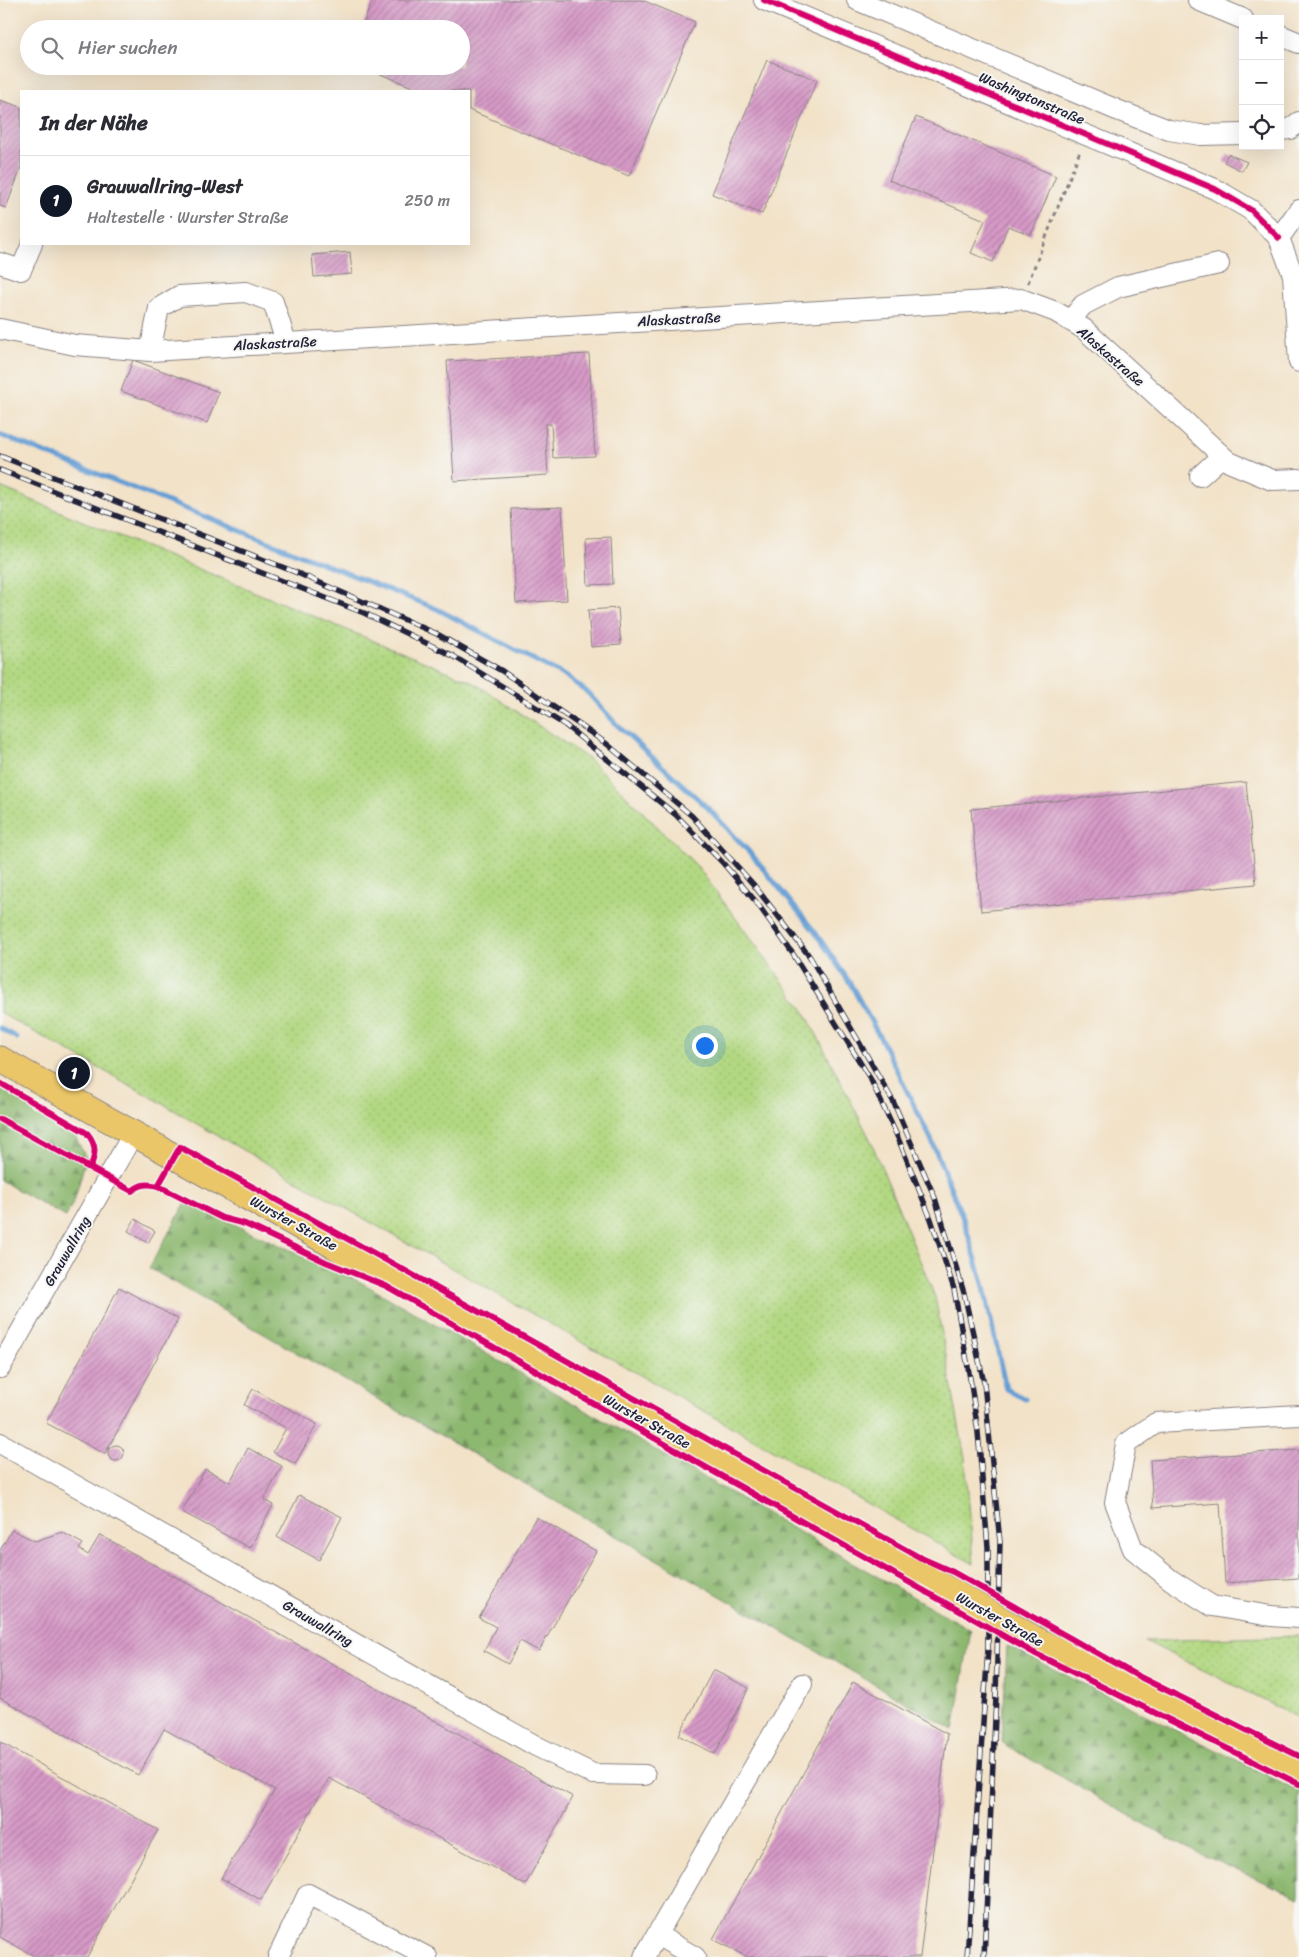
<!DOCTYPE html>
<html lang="de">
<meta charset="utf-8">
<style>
:root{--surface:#fff;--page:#f2f2f3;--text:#2b2b33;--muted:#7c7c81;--line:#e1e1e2;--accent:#111827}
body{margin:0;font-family:Sriracha,sans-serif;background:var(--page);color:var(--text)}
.controls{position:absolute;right:15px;top:15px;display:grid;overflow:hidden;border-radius:0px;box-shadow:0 5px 20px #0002}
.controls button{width:45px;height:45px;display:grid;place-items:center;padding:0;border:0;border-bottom:1px solid var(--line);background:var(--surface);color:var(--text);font:25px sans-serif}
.you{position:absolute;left:704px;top:1045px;width:18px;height:18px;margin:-12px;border:4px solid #fff;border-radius:50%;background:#1a73e8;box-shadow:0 0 0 8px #1a73e833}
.badge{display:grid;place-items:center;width:32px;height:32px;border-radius:50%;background:var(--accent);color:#fff;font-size:16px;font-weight:700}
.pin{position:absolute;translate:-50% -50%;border:2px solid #fff;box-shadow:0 1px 5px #0006}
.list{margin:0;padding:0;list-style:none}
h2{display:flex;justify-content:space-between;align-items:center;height:65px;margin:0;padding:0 20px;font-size:21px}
h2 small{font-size:16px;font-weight:400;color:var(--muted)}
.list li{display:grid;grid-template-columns:32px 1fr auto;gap:15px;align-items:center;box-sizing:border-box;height:90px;padding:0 20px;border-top:1px solid var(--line)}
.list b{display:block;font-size:19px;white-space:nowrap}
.list p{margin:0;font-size:16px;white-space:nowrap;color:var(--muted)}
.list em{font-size:16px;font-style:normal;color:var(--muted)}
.icon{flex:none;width:28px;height:28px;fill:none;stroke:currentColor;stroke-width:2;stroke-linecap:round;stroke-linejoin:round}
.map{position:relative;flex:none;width:1299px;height:1957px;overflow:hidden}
.search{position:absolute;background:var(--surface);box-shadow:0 5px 20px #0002;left:20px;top:20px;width:450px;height:55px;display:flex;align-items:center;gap:12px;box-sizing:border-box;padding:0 18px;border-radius:28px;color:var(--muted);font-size:19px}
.panel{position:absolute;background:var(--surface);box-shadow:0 5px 20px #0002;left:20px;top:90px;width:450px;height:155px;border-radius:0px}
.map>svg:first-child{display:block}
</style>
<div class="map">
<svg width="1299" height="1957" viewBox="0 0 1299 1957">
<defs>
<pattern id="grass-dots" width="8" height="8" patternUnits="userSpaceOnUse" patternTransform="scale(1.25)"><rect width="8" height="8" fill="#b2d882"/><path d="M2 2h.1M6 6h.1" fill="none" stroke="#99b971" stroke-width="1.8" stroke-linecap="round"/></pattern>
<pattern id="forest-firs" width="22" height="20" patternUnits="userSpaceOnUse" patternTransform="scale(1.25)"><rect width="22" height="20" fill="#8db870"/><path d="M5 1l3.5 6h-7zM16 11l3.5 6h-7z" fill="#73955d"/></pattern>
<pattern id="building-hatch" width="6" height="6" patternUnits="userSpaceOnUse" patternTransform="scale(1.25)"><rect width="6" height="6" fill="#d79ac7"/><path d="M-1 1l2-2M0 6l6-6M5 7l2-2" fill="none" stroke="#ae7da3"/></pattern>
</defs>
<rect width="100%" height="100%" fill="#f6f6f2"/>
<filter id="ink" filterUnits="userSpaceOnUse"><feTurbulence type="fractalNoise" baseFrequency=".02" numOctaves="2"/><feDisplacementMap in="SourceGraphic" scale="10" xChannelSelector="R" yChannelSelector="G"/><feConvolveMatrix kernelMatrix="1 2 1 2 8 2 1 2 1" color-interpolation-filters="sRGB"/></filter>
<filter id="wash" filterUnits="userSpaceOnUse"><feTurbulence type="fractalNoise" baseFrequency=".0096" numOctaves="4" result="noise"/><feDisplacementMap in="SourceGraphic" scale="20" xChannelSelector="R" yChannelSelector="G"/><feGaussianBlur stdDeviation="1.12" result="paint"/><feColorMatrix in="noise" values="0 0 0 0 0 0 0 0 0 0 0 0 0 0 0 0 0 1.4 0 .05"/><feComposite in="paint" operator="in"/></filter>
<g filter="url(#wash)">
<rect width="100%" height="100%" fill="#f2e2c8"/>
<path fill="url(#grass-dots)" stroke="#6a7d5e" d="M0,487L471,681L589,759L697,866L805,1012L870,1139L935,1297L965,1458L974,1564L190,1120L169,1107L0,1013Z
M1299,1636V1718L1145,1641Z"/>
<path fill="url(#forest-firs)" stroke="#586d56" d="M0,1088L74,1134L86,1158L75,1198L66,1217L0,1180Z
M186,1202L364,1284L971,1630L954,1730L149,1268Z
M1007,1646L1299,1791V1898L1185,1847L1002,1743Z"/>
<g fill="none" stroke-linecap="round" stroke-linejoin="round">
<path stroke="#659ed4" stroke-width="5" d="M0,435L437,609L567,677L587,692L616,724L709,809L753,856L815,932L850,983L882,1041L931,1139L964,1221L983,1283L1006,1389L1025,1399
M0,1028L17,1038"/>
</g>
<g id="blocks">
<path fill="url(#building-hatch)" d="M373,0H642L695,22L629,176L469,110V91H422L361,66H461V29H361Z
M767,60L817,80L762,214L712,194Z
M0,100L21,107V168L6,208L0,206Z
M916,117L1056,176L1031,235L1008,226L993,262L971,253L985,220L889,180Z
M1228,154L1247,162L1242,171L1224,162Z
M350,252L352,274L314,277L312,255Z
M589,354L595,456L553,458L551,424H545L548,475L454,481L447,361Z
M133,360L219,392L207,423L121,391Z
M562,507L567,600L516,603L511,509Z
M611,537L613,584L588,585L586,538Z
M618,608L621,645L591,647L588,610Z
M1246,782L1256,884L981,911L971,809Z
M135,1219L155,1231L148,1243L128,1231Z
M119,1287L178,1319L105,1454L46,1423Z
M253,1389L317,1424L295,1464L273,1452L286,1428L244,1405Z
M108 1453a8 8 0 1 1 16 0a8 8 0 1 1-16 0Z
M248,1448L282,1466L264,1500L273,1505L250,1548L182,1512L205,1469L230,1482Z
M1299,1450V1578L1225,1583L1220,1503L1153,1508L1150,1460Z
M299,1495L342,1517L319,1560L277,1537Z
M536,1517L596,1551L539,1651L520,1641L508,1664L484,1651L496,1627L479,1618Z
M12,1530L35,1541L62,1532L83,1544L79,1549L88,1555L100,1535L573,1797L525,1885L329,1778L261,1900L221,1878L275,1790L164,1729L138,1775L0,1698V1550Z
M713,1670L749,1688L715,1754L679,1735Z
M853,1682L947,1734L920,1957H747L713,1939Z
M0,1742L158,1830L87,1957H36L0,1937Z"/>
</g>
</g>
<g filter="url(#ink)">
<use href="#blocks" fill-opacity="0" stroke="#8a8282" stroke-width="1"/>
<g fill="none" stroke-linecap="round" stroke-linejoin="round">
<defs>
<path id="minor" d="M764,0L1215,189L1251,210L1279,238L1293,275L1299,362
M857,0L1117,110L1169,130L1201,135L1243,134
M1198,0L1243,19
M1280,35L1299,43
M1280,130L1290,129L1299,122
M1279,238L1299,210
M0,263L21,270L32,244
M1070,321L1083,305L1118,287L1219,264
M0,329L75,345L150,351L1021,299L1056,312L1084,329L1229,462L1272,480L1299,479
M150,351L159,308L179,296L246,292L273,302L286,342
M1200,476L1222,456
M0,1368L133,1134
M1299,1415L1156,1423L1126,1444L1115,1502L1133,1549L1171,1580L1212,1606L1271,1616L1299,1618
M0,1443L536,1746L593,1774L645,1775
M657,1935L695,1957
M278,1957L308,1894L427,1957
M644,1957L802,1684"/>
<path id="major" d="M0,1059L969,1601
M1041,1642L1299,1772"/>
</defs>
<use href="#minor" stroke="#8a8282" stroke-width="22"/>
<use href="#major" stroke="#8a8282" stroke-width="27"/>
<path stroke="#8a8282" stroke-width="3" stroke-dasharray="4 4" stroke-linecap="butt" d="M1028,283L1080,151"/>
<use href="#minor" stroke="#fff" stroke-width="20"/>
<use href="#major" stroke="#eac669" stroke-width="25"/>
<defs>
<path id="rail" d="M0,456L295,572L437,634L502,671L607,744L692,816L753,884L810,957L893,1101L935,1198L964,1293L984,1383L1000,1542L996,1697L984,1957
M0,470L364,613L453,656L565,725L676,815L722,862L757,903L793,954L871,1080L898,1138L931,1219L954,1289L971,1384L978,1432L988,1547V1649L967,1957"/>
</defs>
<use href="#rail" stroke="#22223b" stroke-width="5.5"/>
<use href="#rail" stroke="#f6f6f2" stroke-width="4" stroke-dasharray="11" stroke-linecap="butt"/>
<defs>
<path id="major-bridge" d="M969,1601L1041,1642"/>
</defs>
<use href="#major-bridge" stroke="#8a8282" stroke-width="27" stroke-linecap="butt"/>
<use href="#major-bridge" stroke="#eac669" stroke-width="25"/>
<defs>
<path id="cycleway" d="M764,0L1215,189L1251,210L1279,238
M0,1083L87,1133C97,1145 96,1154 90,1168
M0,1119L132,1191C141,1184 147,1183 158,1186L222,1218L245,1224L326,1262L386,1286L1034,1653L1299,1784
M158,1186L180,1147L377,1255L919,1557L953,1572L1134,1674L1299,1756"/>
</defs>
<use href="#cycleway" stroke="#f6f6f2" stroke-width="9"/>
<use href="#cycleway" stroke="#d6006c" stroke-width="6"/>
</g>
</g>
<g text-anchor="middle" stroke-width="4" stroke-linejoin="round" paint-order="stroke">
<g font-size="14" fill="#22223b" stroke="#f6f6f2">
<text transform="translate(1032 98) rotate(23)" y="5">Washingtonstraße</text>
<text transform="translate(679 319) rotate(-3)" y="5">Alaskastraße</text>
<text transform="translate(275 343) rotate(-3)" y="5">Alaskastraße</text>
<text transform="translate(1111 356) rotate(41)" y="5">Alaskastraße</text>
<text transform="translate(294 1223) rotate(29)" y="5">Wurster Straße</text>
<text transform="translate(67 1251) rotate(-60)" y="5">Grauwallring</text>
<text transform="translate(647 1421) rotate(29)" y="5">Wurster Straße</text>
<text transform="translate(1000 1619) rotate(29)" y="5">Wurster Straße</text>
<text transform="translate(318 1623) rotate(30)" y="5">Grauwallring</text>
</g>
</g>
</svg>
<div class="controls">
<button>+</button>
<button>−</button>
<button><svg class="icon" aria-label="locate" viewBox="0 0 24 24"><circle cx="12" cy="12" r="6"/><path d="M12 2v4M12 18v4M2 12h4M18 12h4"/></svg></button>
</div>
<div class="you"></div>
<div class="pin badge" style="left:74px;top:1073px">1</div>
<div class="search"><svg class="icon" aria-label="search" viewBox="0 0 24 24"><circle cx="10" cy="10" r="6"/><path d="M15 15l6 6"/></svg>Hier suchen</div>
<section class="panel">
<h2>In der Nähe<small></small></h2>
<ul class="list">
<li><span class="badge">1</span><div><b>Grauwallring-West</b><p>Haltestelle · Wurster Straße</p></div><em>250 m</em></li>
</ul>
</section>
</div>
